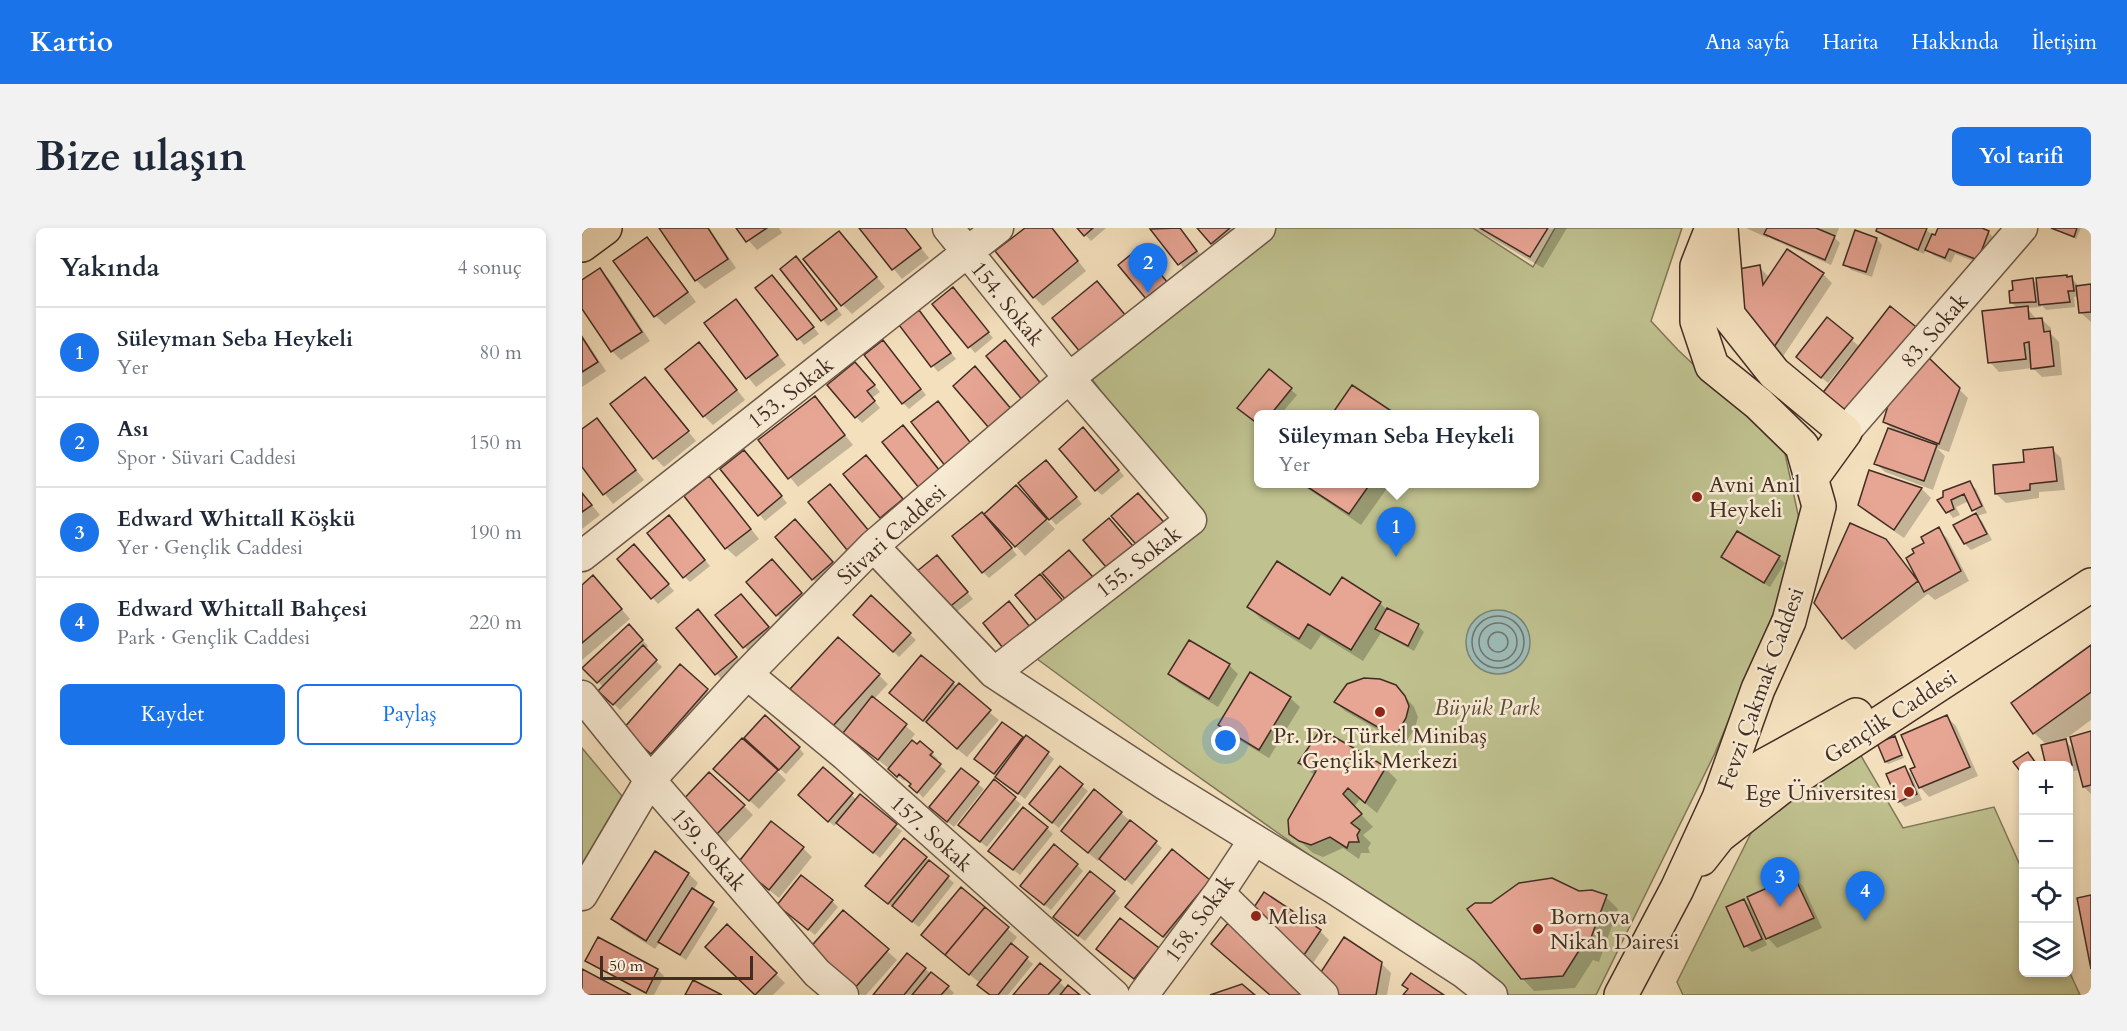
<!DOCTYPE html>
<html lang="tr">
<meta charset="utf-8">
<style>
:root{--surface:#fff;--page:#f2f2f3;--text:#1f2937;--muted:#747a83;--line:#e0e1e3;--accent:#1a73e8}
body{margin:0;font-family:Cardo,serif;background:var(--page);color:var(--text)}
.controls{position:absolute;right:18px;bottom:18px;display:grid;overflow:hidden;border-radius:9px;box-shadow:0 3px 9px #0003}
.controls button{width:54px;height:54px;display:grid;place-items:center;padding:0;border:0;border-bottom:2px solid var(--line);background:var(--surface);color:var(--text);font:30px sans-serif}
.scale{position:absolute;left:18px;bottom:15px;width:153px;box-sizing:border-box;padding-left:6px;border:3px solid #422d24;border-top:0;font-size:16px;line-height:21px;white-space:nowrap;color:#422d24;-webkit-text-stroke:4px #f8ebd4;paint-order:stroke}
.you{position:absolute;left:644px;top:513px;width:21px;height:21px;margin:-15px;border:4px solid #fff;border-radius:50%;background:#1a73e8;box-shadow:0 0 0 9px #1a73e833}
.badge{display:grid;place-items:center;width:39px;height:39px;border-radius:50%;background:var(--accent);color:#fff;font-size:20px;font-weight:700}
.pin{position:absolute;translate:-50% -50px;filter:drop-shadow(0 2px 3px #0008)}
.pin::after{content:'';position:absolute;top:32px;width:21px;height:18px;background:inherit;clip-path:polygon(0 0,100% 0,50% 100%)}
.popup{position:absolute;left:672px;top:182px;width:285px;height:78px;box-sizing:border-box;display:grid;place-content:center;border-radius:9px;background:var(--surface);filter:drop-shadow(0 2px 4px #0005);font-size:20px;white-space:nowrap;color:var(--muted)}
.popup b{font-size:22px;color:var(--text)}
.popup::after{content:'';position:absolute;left:50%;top:100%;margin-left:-12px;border:12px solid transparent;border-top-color:var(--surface)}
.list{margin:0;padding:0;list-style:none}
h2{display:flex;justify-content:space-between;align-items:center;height:78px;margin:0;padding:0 24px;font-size:26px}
h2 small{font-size:20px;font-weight:400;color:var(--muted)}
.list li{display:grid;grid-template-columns:39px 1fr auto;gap:18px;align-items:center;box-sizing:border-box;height:90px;padding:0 24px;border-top:2px solid var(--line)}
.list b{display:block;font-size:22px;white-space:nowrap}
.list p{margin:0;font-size:20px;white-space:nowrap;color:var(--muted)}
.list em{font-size:20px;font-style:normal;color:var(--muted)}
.actions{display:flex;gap:12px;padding:18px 24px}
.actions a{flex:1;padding:14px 0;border:2px solid var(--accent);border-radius:9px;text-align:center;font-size:21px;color:var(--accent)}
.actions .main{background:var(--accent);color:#fff}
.icon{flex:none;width:33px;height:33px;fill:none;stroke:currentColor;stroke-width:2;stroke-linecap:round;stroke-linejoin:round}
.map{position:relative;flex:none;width:1509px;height:767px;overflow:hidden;border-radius:9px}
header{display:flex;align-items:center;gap:36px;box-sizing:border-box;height:84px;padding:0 30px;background:var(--accent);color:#fff}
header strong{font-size:28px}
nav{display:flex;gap:33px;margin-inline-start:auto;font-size:21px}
.intro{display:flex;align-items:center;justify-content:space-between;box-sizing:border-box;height:144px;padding:0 36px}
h1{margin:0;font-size:42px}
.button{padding:15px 27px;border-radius:9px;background:var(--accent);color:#fff;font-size:21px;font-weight:700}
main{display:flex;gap:36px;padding:0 36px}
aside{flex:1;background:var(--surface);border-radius:9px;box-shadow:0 3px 9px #0003}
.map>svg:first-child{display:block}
</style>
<header>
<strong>Kartio</strong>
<nav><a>Ana sayfa</a><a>Harita</a><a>Hakkında</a><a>İletişim</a></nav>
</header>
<div class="intro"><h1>Bize ulaşın</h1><a class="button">Yol tarifi</a></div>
<main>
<aside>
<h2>Yakında<small>4 sonuç</small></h2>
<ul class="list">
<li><span class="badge">1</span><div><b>Süleyman Seba Heykeli</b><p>Yer</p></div><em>80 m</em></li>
<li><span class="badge">2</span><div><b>Ası</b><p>Spor · Süvari Caddesi</p></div><em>150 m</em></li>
<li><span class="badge">3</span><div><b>Edward Whittall Köşkü</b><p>Yer · Gençlik Caddesi</p></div><em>190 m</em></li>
<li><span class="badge">4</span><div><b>Edward Whittall Bahçesi</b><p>Park · Gençlik Caddesi</p></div><em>220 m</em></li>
</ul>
<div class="actions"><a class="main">Kaydet</a><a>Paylaş</a></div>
</aside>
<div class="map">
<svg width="1509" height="767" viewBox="0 0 1509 767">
<rect width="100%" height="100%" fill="#f4e0bd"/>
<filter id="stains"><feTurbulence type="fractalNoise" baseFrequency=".00333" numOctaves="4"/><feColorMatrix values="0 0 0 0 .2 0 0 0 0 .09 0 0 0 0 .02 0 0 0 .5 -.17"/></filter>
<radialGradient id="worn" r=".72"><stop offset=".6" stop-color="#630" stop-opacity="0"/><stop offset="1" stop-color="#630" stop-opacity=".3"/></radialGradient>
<path fill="#bfc18f" stroke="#80775a" stroke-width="1.5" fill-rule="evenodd" d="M694,0H891L951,39L973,0H1100L1069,93L1096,122L1202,221L1217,291L1200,365L1133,525L1014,767H925L590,530L447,425L618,294L509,150ZM676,186H952V256H676Z
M0,520L40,568L0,636Z
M1278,526L1321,600L1412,579L1441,644L1442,744H1486L1487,743L1498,767H1101L1095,754L1175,593Z"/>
<path fill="#9dbcb7" stroke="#79837c" stroke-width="1.5" d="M884 414a32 32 0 1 1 64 0a32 32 0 1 1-64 0Z"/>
<path fill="#0003" d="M78,0H127L154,40L123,61L114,52Z
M156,0H197L200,5L175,22Z
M278,0H323L347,30L320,51Z
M445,0H470L504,43L461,78L452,69Z
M497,0H524L509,13Z
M571,0H598L620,29L603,42L570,1Z
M617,0H668L639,25Z
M892,0H985L961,40Z
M1164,0H1230L1242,5L1237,0H1257L1254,8L1248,5L1258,15L1249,37L1190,11L1186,8V10Z
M1297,0H1341L1354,9L1358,0H1396L1406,4L1412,10L1402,37L1373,26L1369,35L1351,27L1344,21L1342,26L1302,8L1296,2Z
M1471,0H1499L1494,11Z
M64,11L74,20L114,74L83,97L74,88Z
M1295,11L1300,17L1290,49L1269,42L1263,36Z
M266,14L303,59L270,86L261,77Z
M220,36L260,87L246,98L200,41Z
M1177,39L1188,50L1241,46L1250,55L1200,130L1185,121Z
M18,42L27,51L68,113L39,132L30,123L0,78V53Z
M190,49L237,106L222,117L176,60Z
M1489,50L1495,56L1496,60L1509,58V94L1499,85L1496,68L1492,69L1493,79L1464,82L1459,76V79L1445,80L1455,92L1459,91L1469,100V106L1477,114L1480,147L1460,149L1451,140L1417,144L1408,134L1436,81L1429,74L1451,52L1456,57Z
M376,67L411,110L393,125L352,76Z
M153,73L204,137L174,159L124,96Z
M337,84L374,131L356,144L319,97Z
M1246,92L1278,119L1274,124L1272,123L1246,155L1221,135Z
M0,107L24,143L0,159Z
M307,120L344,167L327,181L321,175Z
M126,125L163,172L131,197L122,188Z
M1346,131L1386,170L1367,224L1355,220L1363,228L1351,262L1303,244L1294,235L1313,204L1302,193Z
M279,141L298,164L290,170L298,180L280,195L274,189Z
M687,143L715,167L699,186L663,185Z
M63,151L114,213L82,239L73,230Z
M771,159L811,186H752Z
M233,170L271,217L216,259L178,212Z
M15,192L62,252L31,276L0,237V203Z
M507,207L542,248L520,267L514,262Z
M1470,221L1479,230L1483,262L1457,264V270L1424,275L1414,266L1444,235Z
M168,230L205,275L183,293L178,287Z
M290,235L326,277L305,295L263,246Z
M470,240L500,276L474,297L438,255Z
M1288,244L1340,261L1349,270L1322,310L1287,286L1277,277Z
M1387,255L1394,261L1405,285L1395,288L1400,293L1410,312L1389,322L1383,316L1373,297L1396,286L1387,273L1374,279L1378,287L1371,290L1357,272Z
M719,256H808L779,297Z
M136,259L177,311L154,329L144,320Z
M434,259L473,301L443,328L407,289L405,291L435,327L407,350L401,344L402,288Z
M0,265L18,287L0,301Z
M93,295L128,338L108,354L103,349Z
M219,299L256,340L237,357L231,351Z
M1356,301L1365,310L1387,353L1353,372L1346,366L1273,422L1261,410L1309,321L1339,360L1342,358L1344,316Z
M58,324L92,363L76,376L37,331Z
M1141,329L1197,330L1203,335L1188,359L1147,335Z
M361,335L391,371L372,386L366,380Z
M196,339L225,372L201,393L166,354Z
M20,358L48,391L0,432V359Z
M749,369L798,375L804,381L836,398L842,404L832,423L799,405L781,433L739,407L729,422L679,391L667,379Z
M289,370L334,412L317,429L273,387Z
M165,374L191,405L168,425L135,387Z
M122,389L160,435L140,452L96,400Z
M47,398L66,418L63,422L80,439L38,482L18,463L22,460L3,440Z
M1509,419V492L1482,512L1493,523L1509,505V566L1502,559L1498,542L1486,544V538H1466L1465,517L1452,505Z
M339,429L417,492L385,529L318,474Z
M647,437L656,446L636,479L597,455L588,446Z
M98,438L134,471L79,534L52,510Z
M297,447L306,456L292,471L333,506L322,520L324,522L335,518L338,515L356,531L354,534L364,543L341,570L324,550L322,553L262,504L260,507L219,470Z
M814,458L832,479L836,489L833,500L822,517L763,483L754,474Z
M708,470L718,479L687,530L647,506L637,497Z
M1365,489L1374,498L1396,548L1347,569L1338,559L1335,540Z
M445,509L472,531L443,571L400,536L440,511L442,513Z
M1313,510L1322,530L1306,536L1304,534Z
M170,516L217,520L222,526L204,546Z
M718,534L803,540L815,552L795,585L778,571L772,579L791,599L781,607L789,615L786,620L788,625H779L777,631L761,620L741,629L731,625L709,605L733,548Z
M478,540L506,563L477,600L455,582Z
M1323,540L1329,546L1340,572L1323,579L1317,573Z
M241,541L275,572L320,603L298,630L256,595L252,598L224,573Z
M379,542L402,561L372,599L355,585Z
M195,543L204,552L177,581L142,550Z
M412,554L439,576L405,619L383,602Z
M162,578L171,587L143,616L109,584Z
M539,585L580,620L550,657L518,630L516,633L490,612Z
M465,600L471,606L438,647L414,628Z
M221,620L230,629L197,670L166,645Z
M73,625L107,646L116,655L111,663L136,681L104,732L78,714L73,721L40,700L31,691Z
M344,630L372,655L337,699L291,664Z
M495,637L501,643L469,682L446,664Z
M1212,649L1221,658L1240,700L1195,720L1186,710L1167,669Z
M627,653L636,662L591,717L545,679Z
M380,661L435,709L429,717L451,736L426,767H408L398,755L350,716Z
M532,664L538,670L503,713L479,695Z
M997,664L1024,669L1036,681L1017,734L1011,732L993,760L952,763L940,750L909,676Z
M1162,672L1168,678L1185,717L1170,724L1164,718Z
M250,673L256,679L233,707L203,683Z
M261,684L315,732L284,767H279L237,731Z
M539,692L585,731L562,759L516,721Z
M145,698L203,755L191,767H175L125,719Z
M676,699L738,703L747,712L731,735Z
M16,711L76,742L82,748L72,767H65L11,738L5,732Z
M325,727L366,759L372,765L370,767H293Z
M799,735L809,745L805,767H751Z
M458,737L485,761L496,767H433Z"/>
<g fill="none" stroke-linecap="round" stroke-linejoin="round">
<path stroke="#70746e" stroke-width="1.5" d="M890 414a26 26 0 1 1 52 0a26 26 0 1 1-52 0Z
M897 414a19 19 0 1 1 38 0a19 19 0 1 1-38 0Z
M906 414a10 10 0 1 1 20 0a10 10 0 1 1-20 0Z"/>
</g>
<path fill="#e7a594" stroke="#422d24" stroke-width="1.5" d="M77,0H126L146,31L113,53Z
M154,0H185L164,14Z
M277,0H323L339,20L310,42Z
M443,0H470L496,33L451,70L413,23Z
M495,0H511L502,8Z
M598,0L615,23L596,37L568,1Z
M615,0H648L629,16Z
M898,0H966L948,29Z
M1185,0H1234L1253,8L1243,32L1182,6Z
M1295,0H1345L1336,22L1294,3Z
M1356,0H1400L1407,3L1396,32L1367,21L1363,30L1343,22L1350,6L1353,7Z
M1469,0H1495L1492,9Z
M1273,2L1295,10L1284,44L1261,37Z
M257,3L295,49L259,78L221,31Z
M65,9L106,64L72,89L31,33Z
M557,20L586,55L565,72L536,37Z
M1205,21L1242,45L1190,122L1153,81L1146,43L1178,37L1181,57Z
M214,28L255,81L239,93L198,41Z
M18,40L60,104L29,124L0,81V52Z
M190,47L232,99L215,112L173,60Z
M1485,47V49L1490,48L1492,63H1486L1488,74L1457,77L1454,50Z
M1451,50L1454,74L1428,75L1427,63L1431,62L1430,53Z
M515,53L544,88L499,125L470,90Z
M1509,56V84L1497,85L1494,58Z
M371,59L407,104L386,120L350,76Z
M154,71L196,127L164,151L122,95Z
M1308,78L1338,102L1266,195L1236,171Z
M1446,78L1447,91L1460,90L1462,104L1468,103L1472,138L1449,141L1447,114L1442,115L1444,131L1406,135L1400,83Z
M337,82L369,125L349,139L317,97Z
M1245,89L1271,110L1239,150L1214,129Z
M0,109L16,134L0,144Z
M301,112L339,161L320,176L282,127Z
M423,112L461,158L442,174L404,128Z
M117,114L155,162L121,189L83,141Z
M1346,129L1378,160L1357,216L1301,194L1308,171Z
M273,134L293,157L285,163L293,173L273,190L245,157Z
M393,138L430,182L407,200L371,158Z
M687,141L710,160L689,186H676V196L655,180Z
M63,149L107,203L71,231L28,176Z
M770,157L814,186H750Z
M233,168L263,207L206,251L176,212Z
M356,173L391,218L364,239L329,194Z
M15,190L54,242L21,267L0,239V201Z
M321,197L358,243L337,260L300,214Z
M501,199L537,242L513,263L477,221Z
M1306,200L1355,217L1342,253L1292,236Z
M1471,219L1475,253L1448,256V262L1413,266L1411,237L1442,234L1441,222Z
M162,222L200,268L176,288L138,241Z
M284,227L321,271L298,290L261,246Z
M464,232L495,269L467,292L436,255Z
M1287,242L1340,260L1312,302L1276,277Z
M127,248L169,301L143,321L102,268Z
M1388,253L1400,278L1390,283L1382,266L1369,272L1372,281L1364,285L1355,272L1361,269V263Z
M248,256L287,303L265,322L226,274Z
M721,256H788L767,286Z
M434,257L465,291L433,319L402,286Z
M0,265L10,277L0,284Z
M556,265L587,300L560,323L529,288Z
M400,284L430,320L400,345L370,308Z
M1394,285L1405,306L1382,316L1371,297Z
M87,287L123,332L101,350L65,305Z
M527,290L556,324L530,346L501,312Z
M213,291L251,334L230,352L193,309Z
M1268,295L1304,311L1336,353L1260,411L1232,375Z
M1357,299L1379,343L1342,364L1324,330L1332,325L1330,321L1342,315L1339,309Z
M1155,303L1198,328L1182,355L1139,329Z
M52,316L87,356L69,371L35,331Z
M487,322L518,357L491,380L460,345Z
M355,327L386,364L365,381L334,344Z
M190,331L220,365L194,388L164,354Z
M695,333L748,367L760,349L799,374L769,422L726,396L717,411L665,379Z
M458,346L489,382L463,403L433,367Z
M11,347L40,381L0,415V357Z
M159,366L187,399L161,420L133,387Z
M289,367L329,405L311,424L271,387Z
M427,373L452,404L425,425L401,395Z
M805,380L837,396L826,418L793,401Z
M116,381L155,429L133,447L94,400Z
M47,396L61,412L15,455L0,440Z
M256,409L298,446L250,499L208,461Z
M607,412L648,436L627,471L586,446Z
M61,417L75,432L31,477L16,463Z
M1509,417V464L1451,506L1429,475Z
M339,427L372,454L341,493L307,465Z
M98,436L126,461L69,526L41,501Z
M668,444L709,469L677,522L636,497Z
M782,450L798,451L814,457L823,468L827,478L824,490L813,509L752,474L765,456Z
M377,455L409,482L375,521L344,494Z
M290,468L325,496L296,532L261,505Z
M183,487L218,519L197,542L162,510Z
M1365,487L1388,539L1337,560L1328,541L1333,539L1319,507Z
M420,494L441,509L412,546L392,531Z
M739,501L804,539L783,575L766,560L761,566L780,586L769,595L778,602L775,607L777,614H767L765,620L748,609L729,617L717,613L707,606L706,592L734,543L716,535Z
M1509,503V557L1501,559L1488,509Z
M444,507L467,524L436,566L413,549Z
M1313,508L1320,527L1303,534L1295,515Z
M160,510L196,542L167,573L131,541Z
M1484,511L1490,537L1464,538L1459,517Z
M330,512L335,516L338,513L351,524L348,527L359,536L335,565L327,558L329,556L317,546L315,549L306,541Z
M1446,524L1456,538H1442V548L1431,534Z
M478,538L501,556L470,595L447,576Z
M1323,538L1335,566L1316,574L1304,546Z
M241,539L271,565L246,594L216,567Z
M379,540L397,554L365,594L347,579Z
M127,544L163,577L133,608L98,575Z
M412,551L434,569L398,614L376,597Z
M512,561L540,584L506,625L479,603Z
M278,566L315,596L291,625L254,595Z
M441,579L466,599L431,642L406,623Z
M548,592L575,613L543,652L517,631Z
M189,593L222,619L187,662L155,636Z
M322,610L345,629L306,676L283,658Z
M472,616L496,636L462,677L438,658Z
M590,621L628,652L581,709L543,679Z
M73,623L107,645L64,713L29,691Z
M347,632L367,648L330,694L310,678Z
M508,643L533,663L496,708L471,689Z
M219,647L251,672L226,702L195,677Z
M1212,648L1232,690L1184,711L1165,669Z
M970,650L997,663L1010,662L1025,667L1004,723L998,721L981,748L939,751L885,681L893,675H909L937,655Z
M379,659L403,679L363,727L339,707Z
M110,660L132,674L98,727L76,714Z
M682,664L739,702L722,727L665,690Z
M1509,667V741L1495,670Z
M1162,671L1180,711L1162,719L1144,679Z
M403,679L427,699L387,747L363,727Z
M261,682L307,721L272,761L226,722Z
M538,690L577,720L552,751L514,721Z
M646,695L730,767H688L629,716Z
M145,696L195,745L173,767L123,719Z
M16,709L76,741L64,765L3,733Z
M762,709L800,734L794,767H753L733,753Z
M429,715L446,729L416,767H408L395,757Z
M325,725L344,740L322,767H291Z
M458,735L479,752L466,767H431Z
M0,741L49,767H0Z
M349,744L367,758L359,767H330Z
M829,745L862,767H821L826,761L820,757Z
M111,752L140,767H103Z
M660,756L673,767H628Z
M486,757L498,767H478Z"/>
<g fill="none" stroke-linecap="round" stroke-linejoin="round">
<defs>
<path id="minor" d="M366,0L487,150L609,292L412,445
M1263,204L1440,0
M291,318L412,445L582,556L751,660L882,745L910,767
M0,328L416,0
M165,446L263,527L532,767
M0,468L68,552L235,745L261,767
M637,665L741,767
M0,667L68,552L165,446L291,318L487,150L678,0
M561,767L637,665L672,612"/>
<path id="major" d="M1139,0L1146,87L1192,145L1263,204L1229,251
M0,17L23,0
M1137,570L1183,537L1274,487
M1119,631L1137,608L1197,561L1509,357
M1039,767L1095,661L1137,570L1176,461L1207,393L1237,278L1220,218L1177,176L1130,138L1115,93V38L1130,0"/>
</defs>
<use href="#minor" stroke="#6e5a4a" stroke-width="33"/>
<use href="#major" stroke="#422d24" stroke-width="36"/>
<use href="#minor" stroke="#f8ebd4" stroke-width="30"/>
<use href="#major" stroke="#f4e0bd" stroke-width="33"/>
</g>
<g fill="#8f2418" stroke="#f8ebd4" stroke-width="2">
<circle cx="1115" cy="269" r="6"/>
<circle cx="798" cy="484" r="6"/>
<circle cx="1327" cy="564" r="6"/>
<circle cx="674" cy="688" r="6"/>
<circle cx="956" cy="701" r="6"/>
</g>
<g text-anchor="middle" stroke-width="5" stroke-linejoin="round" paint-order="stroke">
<g font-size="22" fill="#422d24" stroke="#f8ebd4">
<text transform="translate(426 75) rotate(51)" y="8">154. Sokak</text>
<text transform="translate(1352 102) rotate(-49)" y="8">83. Sokak</text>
<text transform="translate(208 164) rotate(-38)" y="8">153. Sokak</text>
<text transform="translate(309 306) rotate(-42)" y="8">Süvari Caddesi</text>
<text transform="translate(556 333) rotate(-38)" y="8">155. Sokak</text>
<text transform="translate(1178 460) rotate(-70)" y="8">Fevzi Çakmak Caddesi</text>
<text transform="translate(1308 488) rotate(-33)" y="8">Gençlik Caddesi</text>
<text transform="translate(350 605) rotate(42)" y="8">157. Sokak</text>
<text transform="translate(127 621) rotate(49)" y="8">159. Sokak</text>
<text transform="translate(617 690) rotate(-54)" y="8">158. Sokak</text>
</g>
<g font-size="22" fill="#422d24" stroke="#f8ebd4" text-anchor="start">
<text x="1127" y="264">Avni Anıl<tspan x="1127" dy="25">Heykeli</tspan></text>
<text x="798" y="515" text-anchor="middle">Pr. Dr. Türkel Minibaş<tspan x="798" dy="25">Gençlik Merkezi</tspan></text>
<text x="1315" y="572" text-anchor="end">Ege Üniversitesi</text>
<text x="686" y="696">Melisa</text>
<text x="968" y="696">Bornova<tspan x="968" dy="25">Nikah Dairesi</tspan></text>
</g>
<g font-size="22" font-style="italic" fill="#5b4b39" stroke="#f8ebd4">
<text x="905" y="487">Büyük Park</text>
</g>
</g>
<rect width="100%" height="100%" filter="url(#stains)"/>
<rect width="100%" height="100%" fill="url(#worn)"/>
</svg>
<div class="controls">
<button>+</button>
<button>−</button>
<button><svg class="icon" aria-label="locate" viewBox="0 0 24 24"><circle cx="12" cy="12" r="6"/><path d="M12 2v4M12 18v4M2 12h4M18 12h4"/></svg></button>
<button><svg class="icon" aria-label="layers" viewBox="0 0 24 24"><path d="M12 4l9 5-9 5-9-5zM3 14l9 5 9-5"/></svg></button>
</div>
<div class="scale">50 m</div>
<div class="you"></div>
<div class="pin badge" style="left:814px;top:329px">1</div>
<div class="popup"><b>Süleyman Seba Heykeli</b>Yer</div>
<div class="pin badge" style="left:566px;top:65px">2</div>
<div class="pin badge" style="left:1198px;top:679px">3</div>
<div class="pin badge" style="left:1283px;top:693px">4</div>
</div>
</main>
